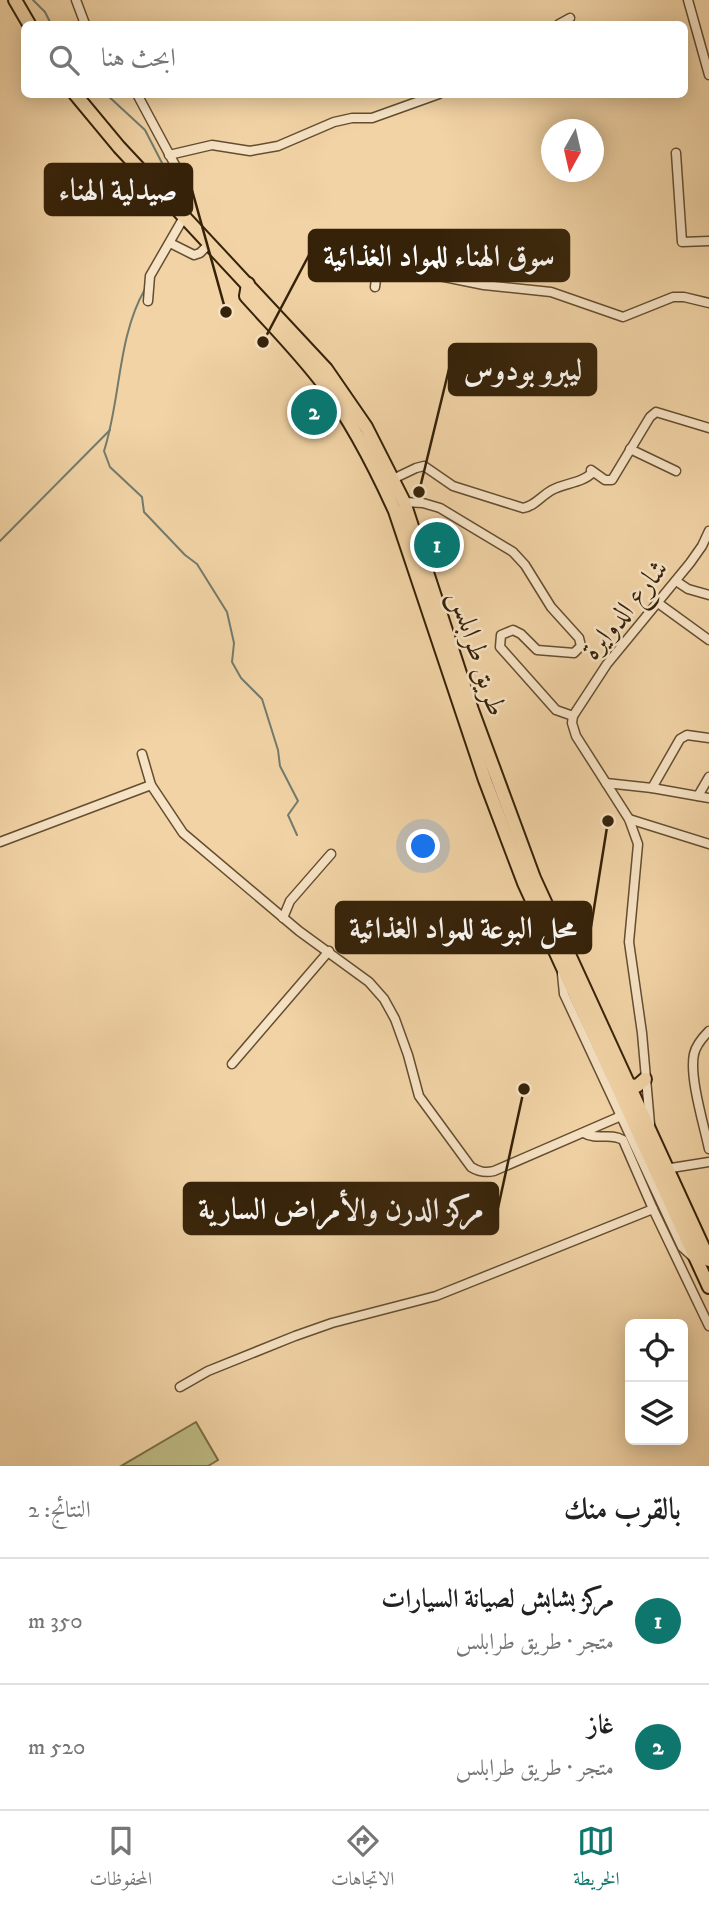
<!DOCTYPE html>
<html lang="ar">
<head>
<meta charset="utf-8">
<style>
	body { margin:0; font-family:"IM FELL DW Pica",Amiri,serif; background:#f2f2f2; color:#222; direction:rtl }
	.controls { position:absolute; right:21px; bottom:21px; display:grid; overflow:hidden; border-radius:10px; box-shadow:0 4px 18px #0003 }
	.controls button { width:63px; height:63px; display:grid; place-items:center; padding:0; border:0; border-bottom:2px solid #e0e0e0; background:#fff; color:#222; font:35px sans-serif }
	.compass { position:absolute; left:541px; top:119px; width:63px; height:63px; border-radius:50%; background:#fff; box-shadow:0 4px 18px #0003; rotate:188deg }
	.you { position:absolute; left:424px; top:847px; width:24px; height:24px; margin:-18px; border:5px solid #fff; border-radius:50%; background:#1a73e8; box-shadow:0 0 0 10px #1a73e833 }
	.badge { display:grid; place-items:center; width:46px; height:46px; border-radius:50%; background:#0f766e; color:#fff; font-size:23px; font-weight:700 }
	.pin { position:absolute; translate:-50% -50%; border:4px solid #fff; box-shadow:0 2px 7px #0006 }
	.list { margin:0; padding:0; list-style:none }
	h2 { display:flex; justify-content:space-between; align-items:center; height:91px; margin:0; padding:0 28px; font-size:30px }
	h2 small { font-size:23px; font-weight:400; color:#767676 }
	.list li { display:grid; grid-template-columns:46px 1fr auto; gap:21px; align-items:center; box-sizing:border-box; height:126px; padding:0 28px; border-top:2px solid #e0e0e0 }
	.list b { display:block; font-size:26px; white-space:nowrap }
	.list p { margin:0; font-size:23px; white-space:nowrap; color:#767676 }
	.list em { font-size:23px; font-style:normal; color:#767676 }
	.icon { flex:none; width:38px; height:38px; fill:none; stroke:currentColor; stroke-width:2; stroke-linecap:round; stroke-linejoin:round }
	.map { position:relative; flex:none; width:709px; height:1466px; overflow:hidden; direction:ltr }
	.search { position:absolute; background:#fff; box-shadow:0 4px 18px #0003; left:21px; right:21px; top:21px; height:77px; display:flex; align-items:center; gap:18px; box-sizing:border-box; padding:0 24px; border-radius:10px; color:#767676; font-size:26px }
	.sheet { height:343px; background:#fff }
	nav { display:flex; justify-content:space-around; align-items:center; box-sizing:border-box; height:98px; border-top:2px solid #e0e0e0; background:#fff; font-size:19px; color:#767676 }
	nav a { display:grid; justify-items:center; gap:4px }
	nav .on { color:#0f766e }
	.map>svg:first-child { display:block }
</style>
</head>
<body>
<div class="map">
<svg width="709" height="1466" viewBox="0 0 709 1466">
	<rect width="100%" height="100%" fill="#f1d3a5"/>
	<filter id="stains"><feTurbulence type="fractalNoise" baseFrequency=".00286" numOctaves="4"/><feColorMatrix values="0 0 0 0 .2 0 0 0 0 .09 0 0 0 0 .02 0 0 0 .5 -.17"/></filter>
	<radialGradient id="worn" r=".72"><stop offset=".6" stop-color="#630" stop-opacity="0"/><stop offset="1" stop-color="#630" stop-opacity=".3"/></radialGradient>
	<polygon fill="#bebb83" stroke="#7a6e46" stroke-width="2" points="196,1422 218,1460 208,1466 121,1466"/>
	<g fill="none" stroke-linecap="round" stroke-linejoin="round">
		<g stroke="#737b6d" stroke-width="2">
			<polyline points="33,0 45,12 51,24"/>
			<polyline points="106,94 145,130 178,194"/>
			<path d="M 145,289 C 117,338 121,399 104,451 L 110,467 L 142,497 L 144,512 L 185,555 L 197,564 L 227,612 L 234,643 L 232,662 L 241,678 L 262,699 L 278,750 L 280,766 L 298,801 L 288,815 L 297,835"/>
			<polyline points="0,541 110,430"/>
		</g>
		<g stroke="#644e30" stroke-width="11">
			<g id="minor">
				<polyline points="76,0 85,24"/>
				<polyline points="688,0 709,75"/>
				<polyline points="559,24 570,18"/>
				<polyline points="137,94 182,178 183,192 174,206"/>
				<polyline points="676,153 682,242 709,241"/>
				<polyline points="169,155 212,145 250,151 278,146 334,122 352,118 372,118 439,94"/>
				<polyline points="170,243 194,255 200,253 209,244"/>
				<polyline points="375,287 377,271 390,266 484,285 551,292 623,317 673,297 684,297 709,303"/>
				<polyline points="148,301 150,276 184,217"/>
				<polyline points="630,449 676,471"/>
				<polyline points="591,470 605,480 612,480 650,417 656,412 709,428"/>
				<path d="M 393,479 L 416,468 L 424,466 L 453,486 L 523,508 C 535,506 541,496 552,490 C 565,483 583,483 593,472"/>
				<polyline points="404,502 423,503 440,508 513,552 525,565 551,607 579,638 581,646 574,653 537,650 521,634 513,630 501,635 500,647 556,710 573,716"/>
				<polyline points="676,581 688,589 709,595"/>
				<polyline points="658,603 709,640"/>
				<path d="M 142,754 L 151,785 L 183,833 L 299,931 L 369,982 L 384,999 L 395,1019 L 408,1055 L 419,1096 L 471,1167 C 479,1172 485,1173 494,1171 L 621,1116"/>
				<polyline points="606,783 652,788 709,798"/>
				<polyline points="652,788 680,739 687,735 709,738"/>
				<polyline points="698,796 709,777"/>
				<polyline points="629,819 709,844"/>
				<polyline points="0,842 151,785"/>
				<polyline points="283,918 290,901 331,854"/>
				<polyline points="562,974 564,994 682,1247 694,1258"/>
				<path d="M 709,1031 C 702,1038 696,1045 694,1054 C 689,1077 704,1125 709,1149"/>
				<polyline points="232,1064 329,951"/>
				<polyline points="650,1124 642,1033 629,942 638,844 629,819 576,736 572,723 573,716 607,664 690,563 702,546 709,531"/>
				<path d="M 584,1133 C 597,1141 610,1132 623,1140 L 653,1209 L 709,1326"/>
				<polyline points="665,1169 709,1162"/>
				<polyline points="180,1387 208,1371 295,1336 332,1323 436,1296 653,1209"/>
			</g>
		</g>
		<g stroke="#352209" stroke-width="16">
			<g id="highway">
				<polyline points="15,0 29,24"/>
				<polyline points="75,94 119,147 326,369 366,427 404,502 472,710 534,878 709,1260"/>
				<path d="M 248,284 L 246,296 C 272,325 300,353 324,385 C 353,423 375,467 395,511 L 485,780 L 524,883 L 709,1287"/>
				<polyline points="627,1085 637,1086 645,1079"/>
			</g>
		</g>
		<use href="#minor" stroke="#f6e2c4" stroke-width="8"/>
		<use href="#highway" stroke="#f1d3a5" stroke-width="12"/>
	</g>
	<g text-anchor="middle" stroke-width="5" stroke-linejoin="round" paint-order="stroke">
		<g font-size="28" fill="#352209" stroke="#f6e2c4">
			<text transform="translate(624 609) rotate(-51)" y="10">شارع الدوايرة</text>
			<text transform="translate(479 653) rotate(72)" y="10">طريق طرابلس</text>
		</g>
	</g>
	<path fill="none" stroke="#352209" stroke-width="2.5" d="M226 312L192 190M263 342L309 255M419 492L449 369M608 821L591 927M524 1089L498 1208"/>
	<g fill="#352209" stroke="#f6e2c4" stroke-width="2.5">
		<circle cx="226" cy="312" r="7"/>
		<circle cx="263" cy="342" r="7"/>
		<circle cx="419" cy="492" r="7"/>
		<circle cx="608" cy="821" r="7"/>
		<circle cx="524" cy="1089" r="7"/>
	</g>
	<g fill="#352209" stroke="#352209" stroke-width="2.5">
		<rect x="45" y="164" width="147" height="51" rx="7"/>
		<rect x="309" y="230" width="260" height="51" rx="7"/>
		<rect x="449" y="344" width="147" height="51" rx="7"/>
		<rect x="336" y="902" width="255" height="51" rx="7"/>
		<rect x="184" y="1183" width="314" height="51" rx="7"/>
	</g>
	<g font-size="30" text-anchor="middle" font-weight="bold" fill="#fff">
		<text x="118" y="200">صيدلية الهناء</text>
		<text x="439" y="266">سوق الهناء للمواد الغذائية</text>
		<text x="523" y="380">ليبرو بودوس</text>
		<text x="463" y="938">محل البوعة للمواد الغذائية</text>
		<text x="341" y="1219">مركز الدرن والأمراض السارية</text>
	</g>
	<rect width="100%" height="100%" filter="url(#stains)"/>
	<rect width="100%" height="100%" fill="url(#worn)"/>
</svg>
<div class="controls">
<button><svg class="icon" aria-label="locate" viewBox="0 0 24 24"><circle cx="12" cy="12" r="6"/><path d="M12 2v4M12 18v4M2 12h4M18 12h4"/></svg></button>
<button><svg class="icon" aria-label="layers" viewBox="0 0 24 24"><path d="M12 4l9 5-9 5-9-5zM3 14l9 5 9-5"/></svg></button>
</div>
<svg class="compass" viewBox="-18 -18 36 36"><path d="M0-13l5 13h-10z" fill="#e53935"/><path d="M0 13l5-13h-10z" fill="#767676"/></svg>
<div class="you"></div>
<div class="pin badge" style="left:437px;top:545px">1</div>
<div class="pin badge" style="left:314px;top:412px">2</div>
<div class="search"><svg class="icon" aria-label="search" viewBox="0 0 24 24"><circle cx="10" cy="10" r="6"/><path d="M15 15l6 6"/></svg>ابحث هنا</div>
</div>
<section class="sheet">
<h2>بالقرب منك<small>النتائج: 2</small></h2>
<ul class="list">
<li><span class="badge">1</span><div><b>مركز بشابش لصيانة السيارات</b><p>متجر · طريق طرابلس</p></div><em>350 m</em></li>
<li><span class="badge">2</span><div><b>غاز</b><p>متجر · طريق طرابلس</p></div><em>520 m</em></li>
</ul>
</section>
<nav>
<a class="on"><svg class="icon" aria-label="map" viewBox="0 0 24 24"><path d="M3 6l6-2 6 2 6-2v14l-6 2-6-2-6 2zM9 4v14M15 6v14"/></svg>الخريطة</a>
<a><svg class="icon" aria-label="directions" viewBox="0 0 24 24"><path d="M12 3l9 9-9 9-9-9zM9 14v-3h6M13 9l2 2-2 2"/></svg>الاتجاهات</a>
<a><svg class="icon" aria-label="saved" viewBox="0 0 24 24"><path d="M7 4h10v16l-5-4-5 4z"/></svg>المحفوظات</a>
</nav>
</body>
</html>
